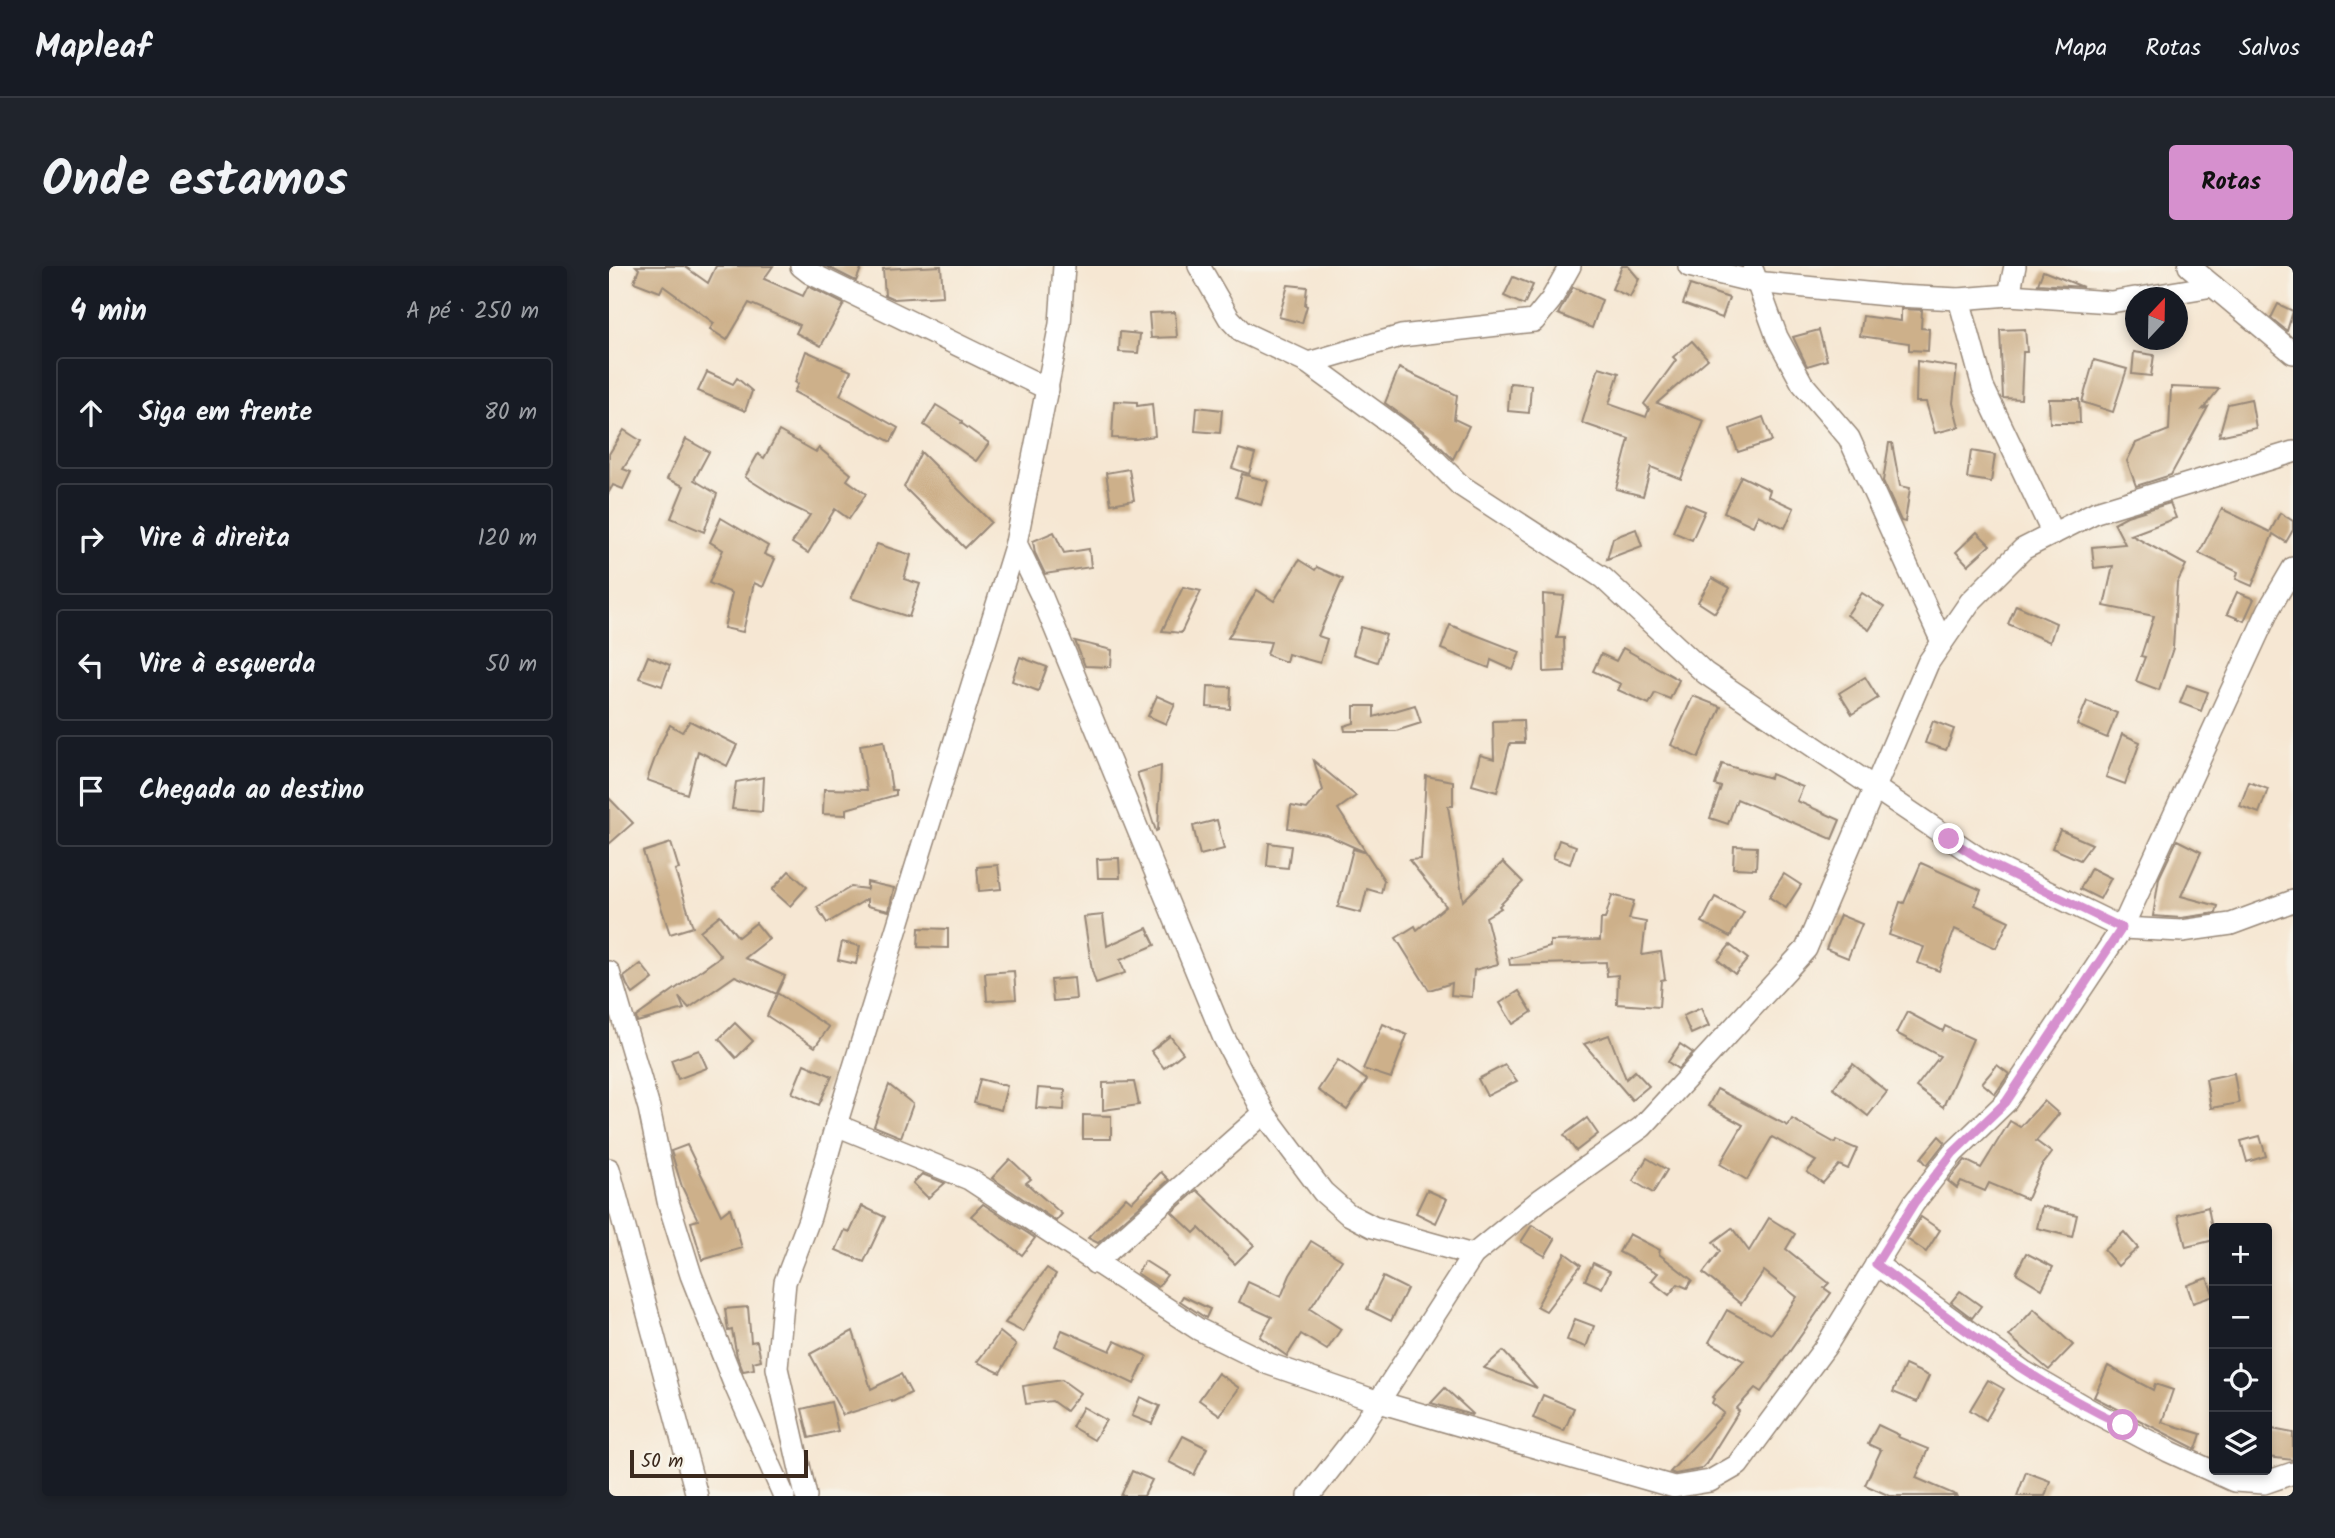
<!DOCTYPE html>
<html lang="pt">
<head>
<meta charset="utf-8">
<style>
	body { margin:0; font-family:Kalam,sans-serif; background:#20242c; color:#f1f3f6 }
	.controls { position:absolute; right:21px; bottom:21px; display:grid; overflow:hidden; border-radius:7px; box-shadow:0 4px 10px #0003 }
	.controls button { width:63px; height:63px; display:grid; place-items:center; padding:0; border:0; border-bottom:2px solid #363941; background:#171b24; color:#f1f3f6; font:35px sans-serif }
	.compass { position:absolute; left:1516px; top:21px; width:63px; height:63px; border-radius:50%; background:#171b24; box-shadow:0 4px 10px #0003; rotate:22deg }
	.scale { position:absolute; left:21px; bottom:18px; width:178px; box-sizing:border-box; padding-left:7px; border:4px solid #3b2a1e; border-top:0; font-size:19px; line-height:24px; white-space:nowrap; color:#3b2a1e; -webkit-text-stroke:5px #f7f3e8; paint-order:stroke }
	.stop { position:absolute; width:21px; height:21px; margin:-16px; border:5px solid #d690ce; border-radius:50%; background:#fff }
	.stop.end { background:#d690ce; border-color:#fff; box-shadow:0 2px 7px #0008 }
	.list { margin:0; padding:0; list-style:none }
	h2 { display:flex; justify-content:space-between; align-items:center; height:91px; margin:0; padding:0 28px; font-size:30px }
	h2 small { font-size:23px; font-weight:400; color:#9ea1a6 }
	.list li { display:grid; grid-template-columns:46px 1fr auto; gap:21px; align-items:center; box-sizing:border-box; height:112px; margin:0 14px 14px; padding:0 14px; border:2px solid #363941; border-radius:7px }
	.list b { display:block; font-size:26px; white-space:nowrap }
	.list em { font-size:23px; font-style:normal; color:#9ea1a6 }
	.icon { flex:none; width:38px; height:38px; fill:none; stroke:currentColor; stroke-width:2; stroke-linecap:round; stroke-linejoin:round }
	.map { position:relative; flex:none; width:1684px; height:1230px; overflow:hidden; border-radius:7px }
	header { display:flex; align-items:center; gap:42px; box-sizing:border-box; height:98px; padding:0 35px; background:#171b24; border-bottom:2px solid #363941 }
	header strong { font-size:33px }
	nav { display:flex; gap:38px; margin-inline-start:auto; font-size:24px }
	.intro { display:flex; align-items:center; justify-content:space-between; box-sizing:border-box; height:168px; padding:0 42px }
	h1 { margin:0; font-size:49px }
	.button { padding:18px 32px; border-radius:7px; background:#d690ce; color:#111; font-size:24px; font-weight:700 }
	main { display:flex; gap:42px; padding:0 42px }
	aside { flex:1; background:#171b24; border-radius:7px; box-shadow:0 4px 10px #0003 }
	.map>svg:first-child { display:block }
</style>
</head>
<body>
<header>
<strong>Mapleaf</strong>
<nav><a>Mapa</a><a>Rotas</a><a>Salvos</a></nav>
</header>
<div class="intro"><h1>Onde estamos</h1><a class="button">Rotas</a></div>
<main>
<aside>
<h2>4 min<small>A pé · 250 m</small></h2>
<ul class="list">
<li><svg class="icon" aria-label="ahead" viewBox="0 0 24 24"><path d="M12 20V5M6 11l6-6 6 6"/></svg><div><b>Siga em frente</b></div><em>80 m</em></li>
<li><svg class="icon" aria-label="right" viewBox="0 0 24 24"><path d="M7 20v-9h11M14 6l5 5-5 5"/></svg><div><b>Vire à direita</b></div><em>120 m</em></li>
<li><svg class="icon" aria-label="left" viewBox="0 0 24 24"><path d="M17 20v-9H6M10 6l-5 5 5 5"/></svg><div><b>Vire à esquerda</b></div><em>50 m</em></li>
<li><svg class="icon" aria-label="arrive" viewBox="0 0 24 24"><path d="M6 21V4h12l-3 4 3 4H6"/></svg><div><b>Chegada ao destino</b></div></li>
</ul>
</aside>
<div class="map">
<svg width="1684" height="1230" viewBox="0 0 1684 1230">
	<rect width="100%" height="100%" fill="#f7f3e8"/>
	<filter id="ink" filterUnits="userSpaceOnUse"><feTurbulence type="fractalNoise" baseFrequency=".0143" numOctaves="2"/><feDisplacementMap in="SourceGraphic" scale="14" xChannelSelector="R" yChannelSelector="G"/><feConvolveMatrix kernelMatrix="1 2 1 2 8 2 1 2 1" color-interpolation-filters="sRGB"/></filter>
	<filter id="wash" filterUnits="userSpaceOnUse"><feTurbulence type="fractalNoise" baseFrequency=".00686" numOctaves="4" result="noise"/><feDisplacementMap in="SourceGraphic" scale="28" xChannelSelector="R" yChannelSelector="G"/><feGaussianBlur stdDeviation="1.57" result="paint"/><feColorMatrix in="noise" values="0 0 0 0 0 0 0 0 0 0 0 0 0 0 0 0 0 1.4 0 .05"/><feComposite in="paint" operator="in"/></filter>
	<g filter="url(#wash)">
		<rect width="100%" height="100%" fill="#f6e7d3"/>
		<g id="blocks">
			<g fill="#cdb08a">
				<polygon points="27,0 75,0 99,17 107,0 164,0 155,13 194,30 199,20 235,38 212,80 187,67 191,59 140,37 118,74 101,63 105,57 54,20 51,26 25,16 30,3"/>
				<polygon points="217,0 253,0 247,15"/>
				<polygon points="332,0 334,30 285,33 276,29 274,3"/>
				<polygon points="1013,0 1019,0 1030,13 1021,31 1003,23"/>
				<polygon points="1434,5 1474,21 1429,18"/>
				<polygon points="904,11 924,19 915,39 895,30"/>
				<polygon points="679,19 698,21 696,39 698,40 693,57 670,51"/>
				<polygon points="1081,19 1120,32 1113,52 1074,38"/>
				<polygon points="964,21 993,34 983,62 949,48"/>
				<polygon points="1669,38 1684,45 1678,65 1662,52"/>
				<polygon points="1292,43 1313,44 1312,62 1320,63 1319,85 1300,84 1300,77 1251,70 1254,50 1292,55"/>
				<polygon points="566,46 568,71 542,72 540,47"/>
				<polygon points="1416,63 1418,86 1414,86 1412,133 1394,132 1391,64"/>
				<polygon points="1210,64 1218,94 1198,100 1184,71"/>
				<polygon points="511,66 531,68 529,87 510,86"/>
				<polygon points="1083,75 1099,93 1048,137 1095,155 1072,213 1042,201 1034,230 1007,223 1020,173 973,157 990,101 1010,107 1000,138 1037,151 1040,143 1035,138 1067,94 1064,91"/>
				<polygon points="197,85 242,105 231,129 289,162 282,176 185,126 189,118 186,116"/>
				<polygon points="1525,86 1545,89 1542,110 1523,108"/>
				<polygon points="1485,94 1518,103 1504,146 1473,136"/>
				<polygon points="1308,95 1348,101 1344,137 1350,161 1326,167 1317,136 1307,136"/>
				<polygon points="790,102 848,129 845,153 860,160 844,193 818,168 776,137"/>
				<polygon points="98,106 124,118 128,112 143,125 136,145 89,125"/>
				<polygon points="901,117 922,119 920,147 899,145"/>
				<polygon points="1562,121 1610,123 1594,143 1599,141 1562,209 1527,220 1518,195 1527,177 1560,164"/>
				<polygon points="1440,133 1470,133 1471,157 1441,157"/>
				<polygon points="1642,133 1647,162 1610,170 1619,138"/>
				<polygon points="505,135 528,136 528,140 543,138 546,170 526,173 503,172"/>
				<polygon points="327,139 353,155 352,157 380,177 367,195 315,159"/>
				<polygon points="588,141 613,144 611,167 586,165"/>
				<polygon points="1154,151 1163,175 1129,186 1121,163"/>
				<polygon points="15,164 32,175 14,203 22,206 14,223 4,219 0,226 0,188"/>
				<polygon points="170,165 207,186 210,182 242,208 238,214 257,228 240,253 226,243 199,287 183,277 201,249 180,239 136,211 149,188 155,192"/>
				<polygon points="77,173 100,186 85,214 108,228 95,266 62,252 75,220 58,213"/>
				<polygon points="1280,177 1283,177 1291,220 1301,222 1296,256 1292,255 1274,215"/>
				<polygon points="630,183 646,188 640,208 623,202"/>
				<polygon points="1362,185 1386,189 1382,216 1358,212"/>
				<polygon points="312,186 382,256 356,282 295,221"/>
				<polygon points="520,203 525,234 502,238 497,207"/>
				<polygon points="633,208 659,215 652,239 627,231"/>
				<polygon points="1132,210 1161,224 1159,230 1185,242 1176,262 1149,249 1144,260 1115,246"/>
				<polygon points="1076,237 1096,245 1083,274 1064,266"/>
				<polygon points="1561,237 1567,252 1522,269 1577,299 1568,317 1564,382 1550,424 1527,415 1536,391 1532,390 1545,350 1495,340 1504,300 1485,302 1483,281 1516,278 1505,257 1518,250"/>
				<polygon points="1613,243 1661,266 1671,247 1684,255 1684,264 1677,276 1664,268 1643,320 1627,313 1629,306 1590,287"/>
				<polygon points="112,252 159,280 155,288 166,293 154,321 145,317 134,366 115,362 123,327 100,317 114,284 101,276"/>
				<polygon points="1027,263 1033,280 998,293 1004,272"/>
				<polygon points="445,266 455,287 480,283 482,301 436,308 426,287 424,275"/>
				<polygon points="1368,266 1381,279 1359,299 1347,286"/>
				<polygon points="268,278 302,289 295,313 311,318 300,351 242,332"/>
				<polygon points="690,294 706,304 708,301 734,313 709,370 718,373 711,397 679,388 677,396 658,389 662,376 619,372 648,324 665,335"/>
				<polygon points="1103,312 1121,322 1106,347 1089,336"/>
				<polygon points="574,321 592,325 572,367 553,365"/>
				<polygon points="1628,326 1645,333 1635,355 1618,348"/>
				<polygon points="1253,327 1275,341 1260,364 1238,349"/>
				<polygon points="934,328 955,330 948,372 955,372 956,405 935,406"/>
				<polygon points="1407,339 1447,357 1441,376 1399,358"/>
				<polygon points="841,359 911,386 904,404 882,394 880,402 832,383"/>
				<polygon points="752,361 777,369 768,396 744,388"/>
				<polygon points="466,375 503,384 502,401 476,400"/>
				<polygon points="1014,382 1070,414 1061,433 1046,427 1040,438 1009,424 1012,418 984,405 992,388 1007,395"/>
				<polygon points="39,390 61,399 53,420 30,412"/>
				<polygon points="411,391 438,401 429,425 403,415"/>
				<polygon points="1256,411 1269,432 1243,448 1230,427"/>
				<polygon points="1578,419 1599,426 1592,445 1571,437"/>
				<polygon points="599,420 622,421 621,443 598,441"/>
				<polygon points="548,430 566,438 557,458 539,450"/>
				<polygon points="1084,430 1112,441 1089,492 1062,479"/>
				<polygon points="1478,435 1508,447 1498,472 1468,459"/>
				<polygon points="806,439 812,457 787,465 736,465 735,460 745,457 745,440 765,440 765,451"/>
				<polygon points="914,454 915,477 901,477 888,526 863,519 871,489 885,493 884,455"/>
				<polygon points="81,455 128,479 118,500 89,485 78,528 38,514 50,481 61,459 73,466"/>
				<polygon points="1324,455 1345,463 1337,484 1316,477"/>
				<polygon points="1513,468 1531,476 1516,518 1497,511"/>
				<polygon points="275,475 283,524 287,524 287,529 237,543 237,549 214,548 215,523 258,524 251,479"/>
				<polygon points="705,495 747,530 729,543 775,614 772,627 758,623 752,647 729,641 744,583 758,587 718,569 679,562 682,540 698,543 714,524"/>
				<polygon points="1113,498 1161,512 1162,508 1194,521 1188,535 1231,554 1223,573 1128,533 1119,558 1101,552 1112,521 1106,519"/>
				<polygon points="552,500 549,564 547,565 528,507"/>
				<polygon points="817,510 844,515 844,540 839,540 854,635 894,596 914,616 890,640 892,642 877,651 889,698 865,704 863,731 842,729 843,717 820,724 787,672 806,660 808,664 837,640 800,594 812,593"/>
				<polygon points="155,511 153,546 123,543 127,516"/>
				<polygon points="1640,516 1659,523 1650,547 1631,540"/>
				<polygon points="0,532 24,557 0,578"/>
				<polygon points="608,554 615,583 591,589 584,560"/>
				<polygon points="1451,564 1483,578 1471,594 1443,582"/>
				<polygon points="950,574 967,580 961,598 944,592"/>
				<polygon points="1568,574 1592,586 1572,630 1609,640 1607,647 1572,652 1544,650 1550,612"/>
				<polygon points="62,577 70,603 66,604 84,661 61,668 34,586"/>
				<polygon points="660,577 682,580 679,602 658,600"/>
				<polygon points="1125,580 1148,581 1147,603 1124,602"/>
				<polygon points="510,592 511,612 489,612 488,593"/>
				<polygon points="1312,597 1372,624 1366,639 1400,655 1387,682 1346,663 1330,705 1309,697 1315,681 1280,669 1291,636 1295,637"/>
				<polygon points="389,599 392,623 370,625 368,601"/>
				<polygon points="1482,602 1502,612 1491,633 1471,623"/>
				<polygon points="180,605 198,621 181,640 163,624"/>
				<polygon points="1175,608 1192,619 1177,642 1160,631"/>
				<polygon points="258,616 285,622 280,645 258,640 258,633 218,657 208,641 242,621 258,623"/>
				<polygon points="1003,629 1025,635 1020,653 1037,656 1033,689 1052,686 1056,713 1052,714 1050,741 1008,738 1009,709 998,710 997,696 901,699 900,693 941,681 941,675 991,674 992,653 996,653"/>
				<polygon points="1106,631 1135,646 1121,671 1093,656"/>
				<polygon points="111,649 129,671 147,657 160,673 136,692 176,710 168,727 220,761 206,781 158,750 168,728 126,710 80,742 70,731 75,743 28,756 27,751 112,690 91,665"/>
				<polygon points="494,649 498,680 538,662 546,679 511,694 516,707 487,717 483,705 475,651"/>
				<polygon points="1231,649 1253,658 1239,692 1217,683"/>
				<polygon points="310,662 339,663 339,682 309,681"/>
				<polygon points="233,676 251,680 247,698 229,694"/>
				<polygon points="1121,679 1139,693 1126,708 1109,694"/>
				<polygon points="32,698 44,713 24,728 18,719 15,711"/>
				<polygon points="405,705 407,733 378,735 376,707"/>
				<polygon points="465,712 467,733 444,735 442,714"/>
				<polygon points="910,725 923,746 904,758 891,737"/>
				<polygon points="1092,742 1100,760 1082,768 1074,750"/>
				<polygon points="1298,746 1334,765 1336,760 1364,773 1334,841 1307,821 1331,790 1287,767"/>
				<polygon points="126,757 144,775 127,792 110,773"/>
				<polygon points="774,758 798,769 782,812 754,803"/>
				<polygon points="1000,769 1017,813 1026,805 1040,820 1023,834 975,778"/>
				<polygon points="561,770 574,787 555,802 542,785"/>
				<polygon points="1071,778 1084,787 1069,803 1059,796"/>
				<polygon points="90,784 98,802 69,813 62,794"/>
				<polygon points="729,794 758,814 738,844 709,824"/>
				<polygon points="195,798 223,810 210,839 183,827"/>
				<polygon points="1244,798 1278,826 1259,850 1224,822"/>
				<polygon points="896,799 908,815 878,830 869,813"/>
				<polygon points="1388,799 1400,808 1386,828 1373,817"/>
				<polygon points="1625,807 1630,837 1602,842 1597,813"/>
				<polygon points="371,813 398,820 392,844 365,837"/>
				<polygon points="525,816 530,839 494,844 494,817"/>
				<polygon points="280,819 304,838 292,871 265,860"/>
				<polygon points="429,822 456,824 455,844 427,842"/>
				<polygon points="1108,823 1179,860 1183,853 1226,877 1227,874 1248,883 1239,903 1230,899 1214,917 1198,906 1207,895 1163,871 1138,914 1111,898 1134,859 1099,840"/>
				<polygon points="1435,835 1450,848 1427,875 1443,887 1432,901 1418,933 1380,917 1376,925 1352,915 1348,922 1339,915 1356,894 1372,902 1401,855 1411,861"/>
				<polygon points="474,849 502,850 502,873 474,873"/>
				<polygon points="978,852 989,868 967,885 955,869"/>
				<polygon points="1330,870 1336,876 1318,899 1312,892"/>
				<polygon points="1651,870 1657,890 1638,896 1632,875"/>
				<polygon points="78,879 112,949 121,942 133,982 93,994 82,956 89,954 73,921 62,885"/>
				<polygon points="1038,892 1058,904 1044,927 1024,915"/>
				<polygon points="401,893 422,913 417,917 453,948 447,955 383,912"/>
				<polygon points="552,906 560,914 489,977 479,972 517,931 523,936"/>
				<polygon points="313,908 336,917 319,932 304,917"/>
				<polygon points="588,924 645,979 626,998 590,962 585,967 563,946"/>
				<polygon points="818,924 838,933 827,957 807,947"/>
				<polygon points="374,938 426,972 413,989 362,950"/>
				<polygon points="253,940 276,951 255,996 227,984 236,964 241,966"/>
				<polygon points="1433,940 1468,949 1463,971 1428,962"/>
				<polygon points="1599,941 1605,974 1577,981 1569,949"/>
				<polygon points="1312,951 1331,964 1317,986 1298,973"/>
				<polygon points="1160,952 1186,968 1177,983 1220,1017 1215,1022 1222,1027 1152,1126 1146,1122 1127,1143 1130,1145 1097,1198 1092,1203 1066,1208 1061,1206 1115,1147 1103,1137 1105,1133 1103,1131 1135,1095 1100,1076 1118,1044 1162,1068 1188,1031 1155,1005 1132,1038 1094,1007 1111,985 1104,976 1123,962 1140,985"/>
				<polygon points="923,959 946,973 936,990 912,976"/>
				<polygon points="1515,966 1529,982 1509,1000 1495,984"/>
				<polygon points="1020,968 1051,984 1050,988 1083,1014 1078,1022 1069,1018 1060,1029 1042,1015 1049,1007 1010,986"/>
				<polygon points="702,975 733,994 701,1043 732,1063 718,1084 692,1068 678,1090 651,1071 663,1051 630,1036 639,1016 672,1031 681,1009"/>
				<polygon points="956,987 972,999 937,1045 928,1040"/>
				<polygon points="1417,987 1444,1001 1433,1023 1407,1007"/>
				<polygon points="536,995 558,1009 549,1021 528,1007"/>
				<polygon points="984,997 1001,1005 993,1022 976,1014"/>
				<polygon points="438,1002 447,1008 414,1066 396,1057"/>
				<polygon points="774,1011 798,1023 782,1055 758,1043"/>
				<polygon points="1598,1012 1605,1030 1584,1037 1578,1019"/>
				<polygon points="1351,1025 1372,1040 1363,1052 1342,1036"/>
				<polygon points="574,1030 601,1043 597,1052 571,1035"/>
				<polygon points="139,1041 142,1076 148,1075 152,1094 144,1096 145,1103 134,1105 128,1090 123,1064 119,1065 116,1043"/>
				<polygon points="1425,1043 1464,1079 1440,1104 1400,1070"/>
				<polygon points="966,1053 985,1060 977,1081 958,1074"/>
				<polygon points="453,1064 501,1085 506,1075 538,1090 525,1118 446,1080"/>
				<polygon points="244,1065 262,1123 292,1108 302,1127 283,1136 282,1134 234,1149 201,1088"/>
				<polygon points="391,1066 407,1079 391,1107 368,1096"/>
				<polygon points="894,1085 928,1122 875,1102"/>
				<polygon points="1296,1099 1320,1110 1308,1136 1284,1126"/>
				<polygon points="1499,1100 1544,1124 1546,1118 1564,1124 1553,1156 1592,1168 1587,1183 1485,1131"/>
				<polygon points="609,1107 630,1122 611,1149 590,1134"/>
				<polygon points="453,1114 471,1127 457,1145 443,1135 417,1138 414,1120"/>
				<polygon points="1379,1114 1395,1123 1377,1154 1361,1144"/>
				<polygon points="836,1122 864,1148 863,1149 822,1137"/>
				<polygon points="934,1129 965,1142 955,1165 924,1152"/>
				<polygon points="531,1131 551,1140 543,1158 523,1150"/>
				<polygon points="222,1136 229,1165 200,1172 193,1143"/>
				<polygon points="474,1141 497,1154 485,1174 463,1161"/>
				<polygon points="1269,1159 1290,1169 1289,1171 1319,1183 1307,1212 1349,1230 1281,1230 1256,1219 1272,1184 1259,1178"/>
				<polygon points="1658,1162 1684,1167 1684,1194 1658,1191"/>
				<polygon points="574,1170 598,1182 585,1209 560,1196"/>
				<polygon points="523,1205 543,1214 535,1230 512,1230"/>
				<polygon points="1417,1206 1441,1215 1436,1230 1408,1230"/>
			</g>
		</g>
	</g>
	<g filter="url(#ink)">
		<use href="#blocks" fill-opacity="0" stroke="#988878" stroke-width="2"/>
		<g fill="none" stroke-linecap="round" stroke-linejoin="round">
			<g stroke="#988878" stroke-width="24">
				<g id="street">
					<polyline points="192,0 201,7 439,123"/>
					<polyline points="590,0 620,52 633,66 699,97 810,178 851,219 994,312 1096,407 1371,593 1513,662 1573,665 1622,658 1684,635"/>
					<polyline points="1080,0 1146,16 1288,30 1350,33 1400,29 1502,36 1526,32"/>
					<polyline points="1580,0 1684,87"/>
					<polyline points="1144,5 1168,71 1193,117 1240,172 1333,376"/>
					<polyline points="1400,29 1406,0"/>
					<polyline points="1531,32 1604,20"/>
					<polyline points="1350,33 1374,121 1444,268"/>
					<polyline points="699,97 792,70 925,55 942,34 961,0"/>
					<polyline points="407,277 433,331 614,770 655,847 714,926 739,948 764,961 864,989"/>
					<polyline points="0,706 40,842 59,935 82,1009 124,1115 175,1230"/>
					<polyline points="227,859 360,913 589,1063 660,1098 770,1136 1065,1221 1101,1215 1129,1199 1217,1080 1305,937 1344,887 1397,836 1513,662 1660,343 1684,302"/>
					<polyline points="0,903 88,1230"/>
					<polyline points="486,997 655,847"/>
					<polyline points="1267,998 1414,1105 1481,1144 1559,1185 1625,1215 1655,1217 1684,1207"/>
					<polyline points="197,1230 168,1102 176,1016 201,951 227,859 407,277 451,58 455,0"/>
					<polyline points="700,1230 750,1166 864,989 931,934 1033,861 1197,683 1319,397 1361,336 1414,283 1487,246 1684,186"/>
				</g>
			</g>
			<use href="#street" stroke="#fff" stroke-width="21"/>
		</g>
	</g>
	<g fill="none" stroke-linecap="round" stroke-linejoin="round" filter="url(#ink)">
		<path stroke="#d690ce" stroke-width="9" d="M 1340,573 L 1371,593 L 1513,662 L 1397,836 L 1344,887 L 1305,937 L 1267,998 C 1346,1057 1424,1117 1514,1159"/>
	</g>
</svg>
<div class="controls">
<button>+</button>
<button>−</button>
<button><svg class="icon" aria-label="locate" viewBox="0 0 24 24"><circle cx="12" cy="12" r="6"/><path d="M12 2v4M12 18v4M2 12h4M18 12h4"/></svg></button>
<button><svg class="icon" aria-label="layers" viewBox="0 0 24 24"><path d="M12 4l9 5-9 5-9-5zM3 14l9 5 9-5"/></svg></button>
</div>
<svg class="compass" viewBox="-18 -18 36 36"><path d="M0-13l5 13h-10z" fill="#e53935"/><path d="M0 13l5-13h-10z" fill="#9ea1a6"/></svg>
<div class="scale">50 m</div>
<div class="stop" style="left:1514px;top:1159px"></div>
<div class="stop end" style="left:1340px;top:573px"></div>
</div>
</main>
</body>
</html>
